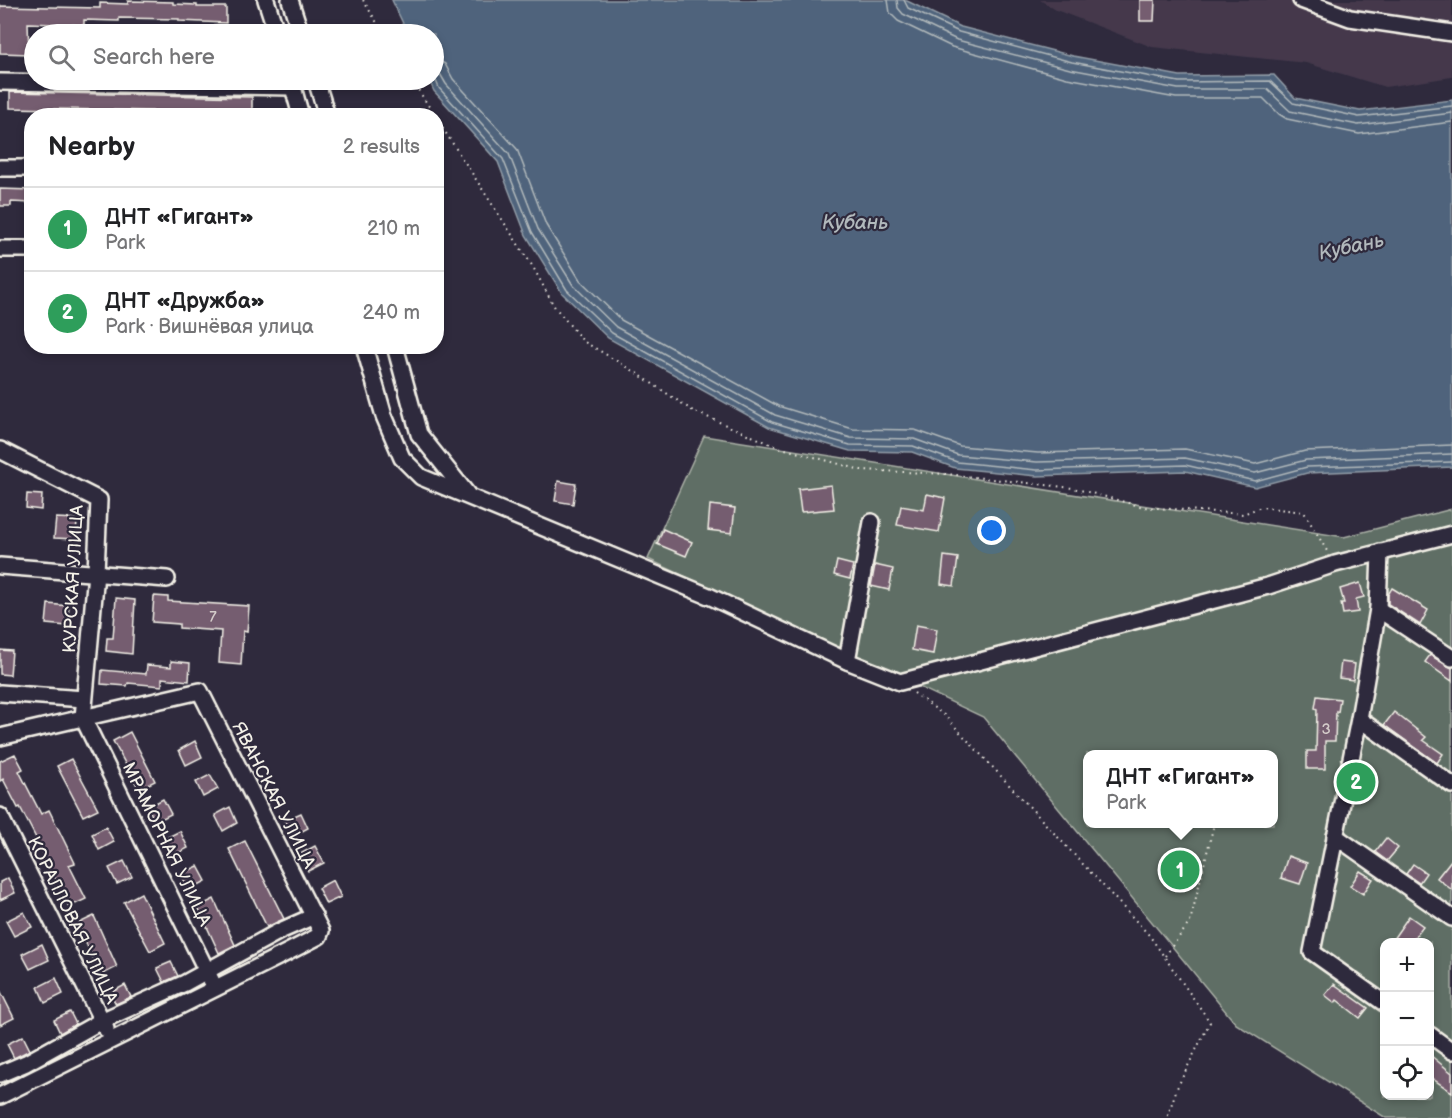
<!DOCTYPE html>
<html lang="en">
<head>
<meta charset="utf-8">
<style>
	body { margin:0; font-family:"Balsamiq Sans",sans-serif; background:#f2f2f2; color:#202124 }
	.controls { position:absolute; right:18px; bottom:18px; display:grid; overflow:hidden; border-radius:12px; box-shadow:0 3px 9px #0003 }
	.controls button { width:54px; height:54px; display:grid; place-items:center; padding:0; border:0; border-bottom:2px solid #e0e0e0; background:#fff; color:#202124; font:30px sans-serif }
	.you { position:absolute; left:992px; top:531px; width:21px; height:21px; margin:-15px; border:4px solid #fff; border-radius:50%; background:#1a73e8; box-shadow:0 0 0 9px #1a73e833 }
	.badge { display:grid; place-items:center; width:39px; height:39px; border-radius:50%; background:#847042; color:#fff; font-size:20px; font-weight:700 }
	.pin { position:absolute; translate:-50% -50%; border:3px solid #fff; box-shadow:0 2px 6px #0006 }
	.popup { position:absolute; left:1083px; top:750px; width:195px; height:78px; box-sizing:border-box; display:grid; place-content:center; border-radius:12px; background:#fff; filter:drop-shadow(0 2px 4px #0005); font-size:20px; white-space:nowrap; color:#757577 }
	.popup b { font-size:22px; color:#202124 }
	.popup::after { content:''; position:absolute; left:50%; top:100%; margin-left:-12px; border:12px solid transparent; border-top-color:#fff }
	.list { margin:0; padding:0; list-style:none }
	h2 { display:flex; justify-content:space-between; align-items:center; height:78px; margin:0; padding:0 24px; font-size:26px }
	h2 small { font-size:20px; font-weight:400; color:#757577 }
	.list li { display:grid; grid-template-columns:39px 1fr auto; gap:18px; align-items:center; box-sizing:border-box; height:84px; padding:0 24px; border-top:2px solid #e0e0e0 }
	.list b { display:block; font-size:22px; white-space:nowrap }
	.list p { margin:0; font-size:20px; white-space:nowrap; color:#757577 }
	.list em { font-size:20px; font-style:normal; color:#757577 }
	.icon { flex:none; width:33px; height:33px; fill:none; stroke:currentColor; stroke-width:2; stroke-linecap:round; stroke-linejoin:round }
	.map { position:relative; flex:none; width:1452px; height:1118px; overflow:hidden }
	.search { position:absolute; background:#fff; box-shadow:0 3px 9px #0003; left:24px; top:24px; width:420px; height:66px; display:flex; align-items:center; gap:15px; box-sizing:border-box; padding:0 21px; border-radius:33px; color:#757577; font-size:22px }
	.panel { position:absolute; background:#fff; box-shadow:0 3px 9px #0003; left:24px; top:108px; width:420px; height:246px; border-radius:24px }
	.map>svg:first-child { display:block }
</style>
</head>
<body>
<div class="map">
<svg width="1452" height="1118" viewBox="0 0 1452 1118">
	<rect width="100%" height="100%" fill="#2f2a3d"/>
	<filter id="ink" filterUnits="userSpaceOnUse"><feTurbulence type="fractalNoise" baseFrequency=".0167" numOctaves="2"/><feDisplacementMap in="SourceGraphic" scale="12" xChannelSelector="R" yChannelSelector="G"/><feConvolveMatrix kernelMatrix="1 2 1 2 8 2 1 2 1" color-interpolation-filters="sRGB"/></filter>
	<g filter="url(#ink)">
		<polygon fill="#44394c" points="1040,0 1452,0 1452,77 1385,87 1306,63 1152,47 1056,10"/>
		<path fill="#5f6e65" stroke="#aab0a6" stroke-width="1.5" fill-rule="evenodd" d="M 704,436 L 1344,537 L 1452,509 L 1452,1118 L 1386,1118 L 1236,1024 L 983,717 L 648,559 ZM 1087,754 L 1273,754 L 1273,824 L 1087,824 ZM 1384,942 L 1430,942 L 1430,1096 L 1384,1096 Z"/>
		<polygon fill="#4f647b" stroke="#919ca7" stroke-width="1.5" points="392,0 905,0 961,27 1073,56 1180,76 1274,75 1295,98 1360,111 1452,100 1452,467 1307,473 1255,487 1185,471 1037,476 955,468 912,452 850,451 769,427 608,338 562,293 526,235 498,162 434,91 429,80 434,80 434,34 408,34"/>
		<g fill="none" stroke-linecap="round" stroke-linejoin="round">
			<g stroke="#b2b9bc" stroke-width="1.5">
				<polyline points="888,0 890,13 898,21 952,47 1067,78 1176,98 1263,98 1279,114 1287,119 1359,134 1452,122"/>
				<polyline points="897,0 898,8 903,14 957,40 1070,69 1178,89 1267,89 1290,111 1358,125 1452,113"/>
				<polyline points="904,0 908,8 959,32 1072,62 1179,82 1270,81 1293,103 1359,117 1452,106"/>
				<polyline points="434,58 445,64 453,79 517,149 546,225 580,280 621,320 778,406 853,429 915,430 960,446 1038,453 1185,449 1255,464 1305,451 1452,445"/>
				<polyline points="434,67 439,72 446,84 509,154 538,229 573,285 616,327 775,415 851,438 914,439 958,455 1037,462 1185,458 1255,473 1306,460 1452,454"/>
				<polyline points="434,76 439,88 503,159 532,232 567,290 612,333 772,422 850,445 913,446 957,462 1037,470 1185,465 1255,481 1307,467 1452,462"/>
			</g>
		</g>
		<g fill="#755d70" stroke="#f4f1e8" stroke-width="1.5">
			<polygon points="1140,0 1155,0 1154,21 1140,21"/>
			<polygon points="128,1 173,2 173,4 197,5 197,7 226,7 226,23 179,21 179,19 119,18 119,21 84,20 84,25 28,23 29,54 0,53 0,6 100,8 100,3 128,4"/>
			<polygon points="10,92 252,97 252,113 10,108"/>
			<polygon points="0,189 32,190 32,203 11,202 11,206 0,206"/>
			<polygon points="558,481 576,484 573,504 555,501"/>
			<polygon points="831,485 834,509 801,512 798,489"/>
			<polygon points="27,494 42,495 41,510 26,508"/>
			<polygon points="927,494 945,498 939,532 897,525 901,506 924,510"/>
			<polygon points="710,505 735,508 732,533 708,530"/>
			<polygon points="56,518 77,519 76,539 54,538"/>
			<polygon points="663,529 692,542 686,556 657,544"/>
			<polygon points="944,556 958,558 954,586 941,584"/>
			<polygon points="837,561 853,565 850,579 834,575"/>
			<polygon points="875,565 893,569 889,590 871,586"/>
			<polygon points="1360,583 1364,597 1356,599 1358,612 1343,614 1341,603 1344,603 1340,589"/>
			<polygon points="1392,588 1428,610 1420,625 1388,604 1388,595"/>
			<polygon points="154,596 168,597 168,601 249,606 247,632 243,631 241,665 219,663 221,631 179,628 179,624 152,622"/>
			<polygon points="116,598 135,600 132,654 106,651 107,638 113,638"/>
			<polygon points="48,604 69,606 67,626 46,624"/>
			<polygon points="916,625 937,629 933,654 912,650"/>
			<polygon points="0,650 12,651 10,675 0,674"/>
			<polygon points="1430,655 1452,668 1452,681 1425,662"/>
			<polygon points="171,661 190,663 189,681 162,678 162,686 128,683 127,686 101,684 102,670 146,674 147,665 171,667"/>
			<polygon points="1341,662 1355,664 1353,680 1339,678"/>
			<polygon points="1317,696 1340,699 1338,712 1336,711 1335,741 1325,741 1325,769 1307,769 1307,751 1316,751 1317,709 1315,708"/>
			<polygon points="1394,712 1426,737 1423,740 1443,754 1437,763 1384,725"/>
			<polygon points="130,732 155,781 139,789 113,741"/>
			<polygon points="195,741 202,757 186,765 179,750"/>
			<polygon points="15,754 23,769 19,771 41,814 49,810 75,863 69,865 86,899 69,907 37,840 20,807 18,808 3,779 0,781 0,761"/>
			<polygon points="71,759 98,809 83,816 57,766"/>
			<polygon points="210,775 218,789 203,797 196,782"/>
			<polygon points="163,799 171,814 155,822 148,807"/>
			<polygon points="230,807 237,823 223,831 215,815"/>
			<polygon points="301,813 308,828 293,836 285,820"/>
			<polygon points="106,827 114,842 99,850 92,834"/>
			<polygon points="180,831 188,848 172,856 164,839"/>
			<polygon points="1386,838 1398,848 1387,861 1375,852"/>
			<polygon points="245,841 284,919 267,927 229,849"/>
			<polygon points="315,846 324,863 308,871 300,854"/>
			<polygon points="1288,856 1307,863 1300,884 1281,878"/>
			<polygon points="1452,859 1452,890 1437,878"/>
			<polygon points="124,861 132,877 117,884 109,868"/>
			<polygon points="1413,864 1426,873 1419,883 1406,874"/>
			<polygon points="198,866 206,881 189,890 181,874"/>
			<polygon points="1360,871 1373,879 1363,894 1350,886"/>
			<polygon points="8,878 15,893 0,900 0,882"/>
			<polygon points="333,880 341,897 326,904 318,888"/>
			<polygon points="141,893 165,943 150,951 124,902"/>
			<polygon points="214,899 235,945 219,953 198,907"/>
			<polygon points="24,912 32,927 14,936 6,921"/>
			<polygon points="94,916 117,967 101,975 77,924"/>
			<polygon points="1409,916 1423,926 1411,942 1398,942 1393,939"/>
			<polygon points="42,944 49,960 30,969 22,954"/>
			<polygon points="171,962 178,976 164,982 157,968"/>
			<polygon points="56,978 63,994 45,1003 38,987"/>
			<polygon points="1334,984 1368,1008 1360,1018 1337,1000 1335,1003 1325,995"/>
			<polygon points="125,985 131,997 116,1004 110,993"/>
			<polygon points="0,990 14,1018 0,1025"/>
			<polygon points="70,1012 76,1024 60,1033 54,1020"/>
			<polygon points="23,1036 30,1050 14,1058 7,1044"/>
			<polygon points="1430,1055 1452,1073 1452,1092 1430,1077"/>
		</g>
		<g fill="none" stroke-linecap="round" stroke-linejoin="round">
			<g stroke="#f4f1e8" stroke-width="20">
				<g id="minor">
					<polyline points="266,0 277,34"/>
					<polyline points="290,0 301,34"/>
					<polyline points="1301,0 1350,18 1452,33"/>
					<polyline points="291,80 301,116"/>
					<polyline points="316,80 327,116"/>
					<polyline points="0,82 293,87"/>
					<polyline points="0,168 32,168"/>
					<polyline points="0,249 32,249"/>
					<polyline points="364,346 384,416 402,458 421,477 711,597 847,661 900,682 1268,586 1335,564 1452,534"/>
					<polyline points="395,346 419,434 467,494"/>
					<polyline points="0,450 99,500 96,573 83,718 215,988"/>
					<polyline points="1380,552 1378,609 1359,719 1312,952 1384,1003"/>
					<polyline points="0,566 167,579"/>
					<polyline points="1378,609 1452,658"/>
					<polyline points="847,661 872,522"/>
					<polyline points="0,693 84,699"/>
					<polyline points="1359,719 1452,785"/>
					<polyline points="0,737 200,691 321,931 319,936 288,952 0,1096"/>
					<polyline points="0,816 106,1029"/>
					<polyline points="1335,836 1452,918"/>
					<polyline points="1430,1035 1452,1051"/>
					<polyline points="0,1074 26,1063 101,1021 185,983 280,931 314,916"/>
				</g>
			</g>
			<g stroke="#f4f1e8" stroke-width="2" stroke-dasharray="1.5 4.5" stroke-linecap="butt">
				<polyline points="363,0 384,34"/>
				<polyline points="412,80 435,116"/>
				<polyline points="436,118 533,267 554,306 583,341 632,370 693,411 778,447 861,470 947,474 1073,488 1143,507 1243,514 1261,507 1304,512 1327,551"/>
				<polyline points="914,693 944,715 1149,935 1210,1022 1177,1088 1167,1118"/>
				<polyline points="1165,956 1190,922 1214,824"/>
			</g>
			<use href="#minor" stroke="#2f2a3d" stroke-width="15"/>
		</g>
	</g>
	<g text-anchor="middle" stroke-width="4.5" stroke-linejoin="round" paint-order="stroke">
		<g font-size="15" fill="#d4ccca">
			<text x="213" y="622">7</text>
			<text x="1326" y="734">3</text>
		</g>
		<g font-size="18" fill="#f4f1e8" stroke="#2f2a3d">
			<text transform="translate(73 579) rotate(-87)" y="6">КУРСКАЯ УЛИЦА</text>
			<text transform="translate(274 795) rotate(63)" y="6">ЯВАНСКАЯ УЛИЦА</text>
			<text transform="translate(167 844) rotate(64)" y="6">МРАМОРНАЯ УЛИЦА</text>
			<text transform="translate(73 920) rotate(64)" y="6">КОРАЛЛОВАЯ УЛИЦА</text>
		</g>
		<g font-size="20" font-style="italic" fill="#b2b9bc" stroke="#2f2a3d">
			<text x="855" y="229">Кубань</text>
			<text transform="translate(1351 246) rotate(-12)" y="7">Кубань</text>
		</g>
	</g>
</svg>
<div class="controls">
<button>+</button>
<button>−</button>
<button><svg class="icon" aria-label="locate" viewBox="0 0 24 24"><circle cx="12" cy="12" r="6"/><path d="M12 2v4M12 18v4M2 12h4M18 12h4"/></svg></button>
</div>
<div class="you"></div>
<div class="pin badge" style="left:1180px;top:870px;background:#2e9e5b">1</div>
<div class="popup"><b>ДНТ «Гигант»</b>Park</div>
<div class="pin badge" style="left:1356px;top:782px;background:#2e9e5b">2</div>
<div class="search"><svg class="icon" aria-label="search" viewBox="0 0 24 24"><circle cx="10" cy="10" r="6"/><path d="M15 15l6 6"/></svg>Search here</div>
<section class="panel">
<h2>Nearby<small>2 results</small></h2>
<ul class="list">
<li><span class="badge" style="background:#2e9e5b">1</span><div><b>ДНТ «Гигант»</b><p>Park</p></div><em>210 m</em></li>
<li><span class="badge" style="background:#2e9e5b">2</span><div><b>ДНТ «Дружба»</b><p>Park · Вишнёвая улица</p></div><em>240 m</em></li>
</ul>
</section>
</div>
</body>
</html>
